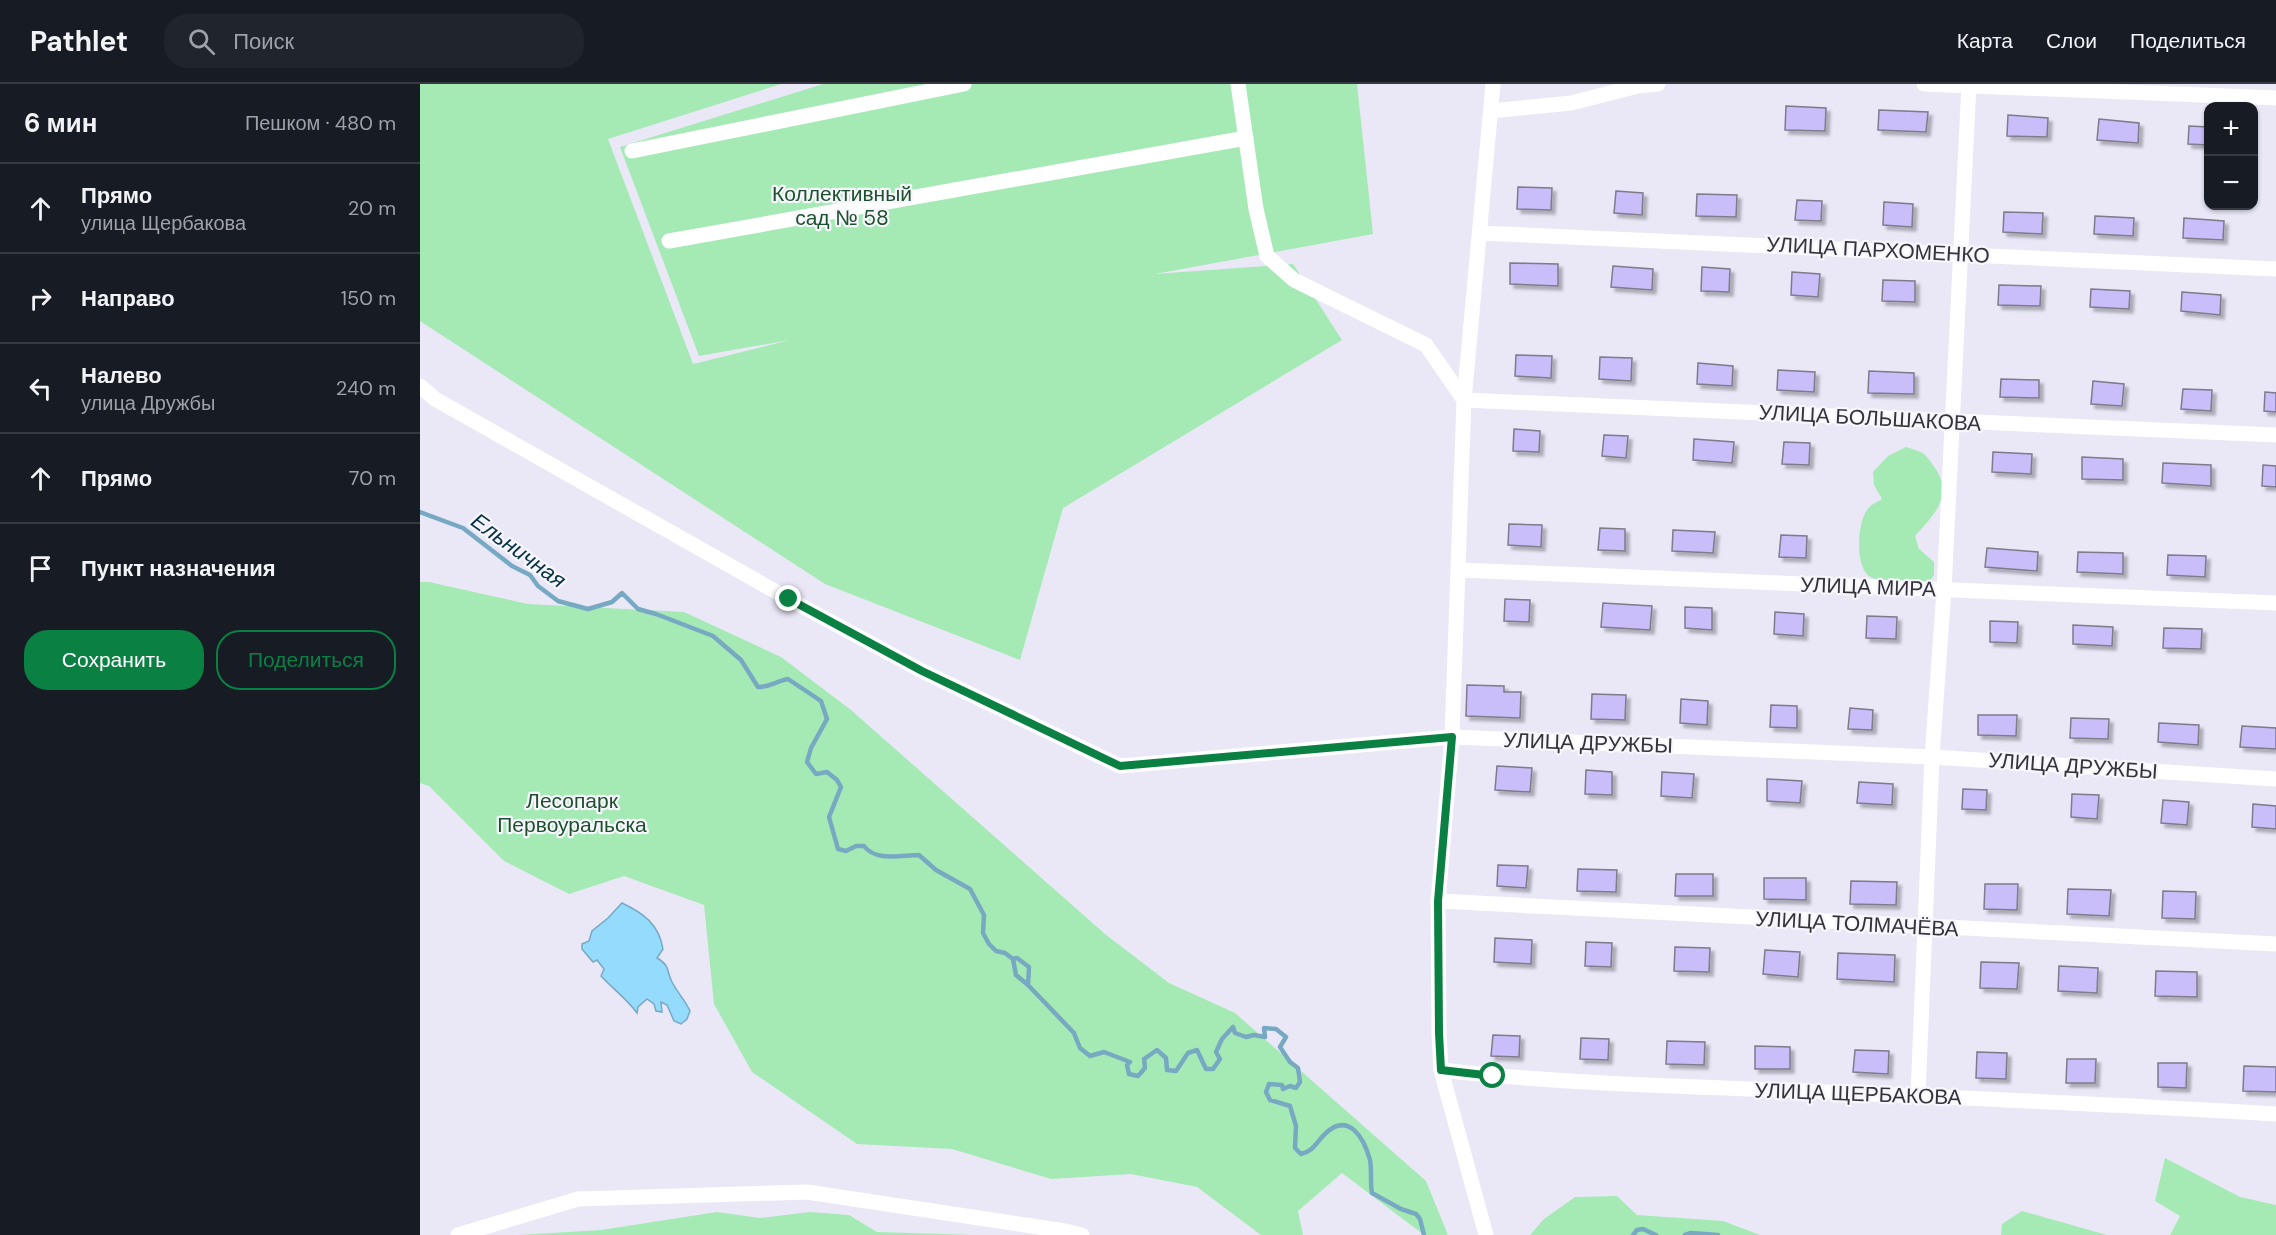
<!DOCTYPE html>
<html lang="ru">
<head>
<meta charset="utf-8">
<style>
	body { margin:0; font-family:"DM Sans",sans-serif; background:#20242c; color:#f1f3f6 }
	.controls { position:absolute; right:18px; top:18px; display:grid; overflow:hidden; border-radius:12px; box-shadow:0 2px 4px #0004 }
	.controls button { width:54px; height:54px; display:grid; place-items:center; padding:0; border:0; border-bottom:2px solid #363941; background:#171b24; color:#f1f3f6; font:30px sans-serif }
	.stop { position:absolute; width:18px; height:18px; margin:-14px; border:4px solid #0b8043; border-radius:50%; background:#fff }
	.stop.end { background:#0b8043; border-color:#fff; box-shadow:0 2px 6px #0008 }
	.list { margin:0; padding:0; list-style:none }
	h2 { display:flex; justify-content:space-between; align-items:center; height:78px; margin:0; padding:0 24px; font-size:26px }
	h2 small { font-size:20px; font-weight:400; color:#9ea1a6 }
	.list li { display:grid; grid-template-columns:39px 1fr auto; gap:18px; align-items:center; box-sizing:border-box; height:90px; padding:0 24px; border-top:2px solid #363941 }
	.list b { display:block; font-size:22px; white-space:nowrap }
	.list p { margin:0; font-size:20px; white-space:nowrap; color:#9ea1a6 }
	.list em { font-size:20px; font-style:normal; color:#9ea1a6 }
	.actions { display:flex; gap:12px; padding:18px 24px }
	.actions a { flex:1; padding:14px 0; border:2px solid #0b8043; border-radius:24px; text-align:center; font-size:21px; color:#0b8043 }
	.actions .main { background:#0b8043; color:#fff }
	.icon { flex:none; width:33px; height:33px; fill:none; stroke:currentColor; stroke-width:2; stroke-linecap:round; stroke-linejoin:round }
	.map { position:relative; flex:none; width:1856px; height:1151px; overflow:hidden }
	header { display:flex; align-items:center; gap:36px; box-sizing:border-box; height:84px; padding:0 30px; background:#171b24; border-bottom:2px solid #363941 }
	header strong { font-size:28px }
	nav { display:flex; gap:33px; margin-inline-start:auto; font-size:21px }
	.search { width:420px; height:54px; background:#20242c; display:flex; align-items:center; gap:15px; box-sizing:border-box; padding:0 21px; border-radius:24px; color:#9ea1a6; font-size:22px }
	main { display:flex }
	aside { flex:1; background:#171b24 }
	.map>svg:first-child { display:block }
</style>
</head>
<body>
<header>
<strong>Pathlet</strong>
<div class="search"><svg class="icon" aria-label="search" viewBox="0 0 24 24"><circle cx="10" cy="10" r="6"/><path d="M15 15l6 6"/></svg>Поиск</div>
<nav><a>Карта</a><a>Слои</a><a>Поделиться</a></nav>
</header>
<main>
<aside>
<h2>6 мин<small>Пешком · 480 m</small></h2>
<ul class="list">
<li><svg class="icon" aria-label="ahead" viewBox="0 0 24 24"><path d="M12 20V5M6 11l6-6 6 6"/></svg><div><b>Прямо</b><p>улица Щербакова</p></div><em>20 m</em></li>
<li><svg class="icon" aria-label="right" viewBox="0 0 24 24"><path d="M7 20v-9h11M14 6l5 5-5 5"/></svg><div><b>Направо</b></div><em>150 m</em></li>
<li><svg class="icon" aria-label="left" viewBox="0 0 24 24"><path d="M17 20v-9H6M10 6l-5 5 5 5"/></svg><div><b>Налево</b><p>улица Дружбы</p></div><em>240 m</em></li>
<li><svg class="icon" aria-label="ahead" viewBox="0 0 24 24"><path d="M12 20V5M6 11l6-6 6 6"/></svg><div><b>Прямо</b></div><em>70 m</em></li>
<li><svg class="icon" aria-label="arrive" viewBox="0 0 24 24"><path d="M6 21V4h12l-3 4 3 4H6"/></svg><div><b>Пункт назначения</b></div></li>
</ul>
<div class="actions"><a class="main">Сохранить</a><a>Поделиться</a></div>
</aside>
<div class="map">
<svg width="1856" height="1151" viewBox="0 0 1856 1151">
	<defs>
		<filter id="shadow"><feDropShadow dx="4" dy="4" stdDeviation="1.5" flood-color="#0004"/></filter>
	</defs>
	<rect width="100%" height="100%" fill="#eae8f7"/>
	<g fill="#a5eab5">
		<polygon points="0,0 361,0 188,55 273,280 370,256 279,272 200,63 403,0 937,0 953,150 735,190 873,180 922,256 643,424 600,576 405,500 0,237"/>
		<path d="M 1486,363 C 1505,369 1504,368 1515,384 C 1534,412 1514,431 1495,452 L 1499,465 L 1514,478 L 1514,491 L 1509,499 C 1491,498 1465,502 1449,492 C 1435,481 1437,440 1447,426 C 1450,421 1457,418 1462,415 L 1454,401 L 1453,388 L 1468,372 Z"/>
		<polygon points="0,498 9,498 108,520 264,528 361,573 431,626 685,850 749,899 815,929 1006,1097 1028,1151 1004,1151 922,1089 878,1127 883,1151 841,1151 777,1103 711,1090 631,1095 532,1065 437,1060 332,988 294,920 284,821 204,792 149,810 84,777 9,702 0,699"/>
		<polygon points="1745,1074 1820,1113 1856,1121 1856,1151 1750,1151 1760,1132 1735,1117"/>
		<polygon points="1197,1112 1217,1131 1303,1137 1340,1151 1110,1151 1124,1135 1155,1113"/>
		<polygon points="1602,1127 1687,1151 1581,1151 1582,1140"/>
		<polygon points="297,1128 340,1134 390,1128 429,1131 457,1148 555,1151 98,1151 181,1146"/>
	</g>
	<path fill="#94dbfe" stroke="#77a9c3" stroke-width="1.5" d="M 202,819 C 223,829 239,840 243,865 L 237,874 C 251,882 246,887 252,898 C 257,908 265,916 270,927 L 267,935 L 261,940 L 254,937 L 247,921 L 241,918 L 242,928 L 236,927 L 234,920 L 227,915 L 218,923 L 217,929 C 207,915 193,905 181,892 L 184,885 L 177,876 L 173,878 L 162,865 L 162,860 L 169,857 L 172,847 L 188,834 Z"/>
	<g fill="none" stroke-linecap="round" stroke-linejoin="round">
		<g stroke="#77a9c3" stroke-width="4.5">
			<path d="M 0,428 L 43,444 L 92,482 L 110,491 L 118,502 L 138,517 L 168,525 L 192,518 L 202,509 L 218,525 L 236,530 L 293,552 L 321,576 L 338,603 C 350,603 357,597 368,595 L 401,617 L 407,635 L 391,664 L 387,678 L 396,690 L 407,688 L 417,696 L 421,703 L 409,733 L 418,765 L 426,767 L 436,762 L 444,762 C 456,778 481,771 499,771 L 516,786 L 550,805 L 564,831 L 563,849 L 569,860 L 576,867 L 585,869 L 593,875 L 597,874 L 609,883 L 608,901 L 654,949 L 660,964 L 670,972 L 684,968 L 710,978 L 707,981 L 709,990 L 718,992 L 725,984 L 724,975 L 737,966 L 746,974 L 747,986 L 756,987 L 768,969 L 777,966 L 786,985 L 793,985 L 800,975 L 796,968 L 802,955 L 813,943 L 815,949 L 826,953 L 834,951 L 845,953 L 844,944 L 856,945 L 866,953 L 860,963 L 870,978 L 878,984 L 880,998 L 876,1004 L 870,1002 L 863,1005 L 862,1001 L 849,1000 L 846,1008 L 850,1016 L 870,1022 L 876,1042 L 875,1064 L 881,1070 C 894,1067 896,1058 906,1049 C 929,1028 944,1054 950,1076 C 952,1086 950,1099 952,1109 L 981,1125 L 996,1130 L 1000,1135 L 1004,1151"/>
			<polyline points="593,875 596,891 608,901"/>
			<polyline points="1213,1151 1217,1146 1223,1145 1236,1151"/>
			<polyline points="1265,1151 1271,1149 1298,1151"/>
		</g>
	</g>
	<g fill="#c9bdfa" stroke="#7e7c8a" stroke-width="1.5" filter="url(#shadow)">
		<polygon points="1366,22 1406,24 1405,47 1365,46"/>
		<polygon points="1459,26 1508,28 1506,48 1458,46"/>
		<polygon points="1588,31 1628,34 1627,53 1587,52"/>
		<polygon points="1679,35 1719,39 1718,59 1677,56"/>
		<polygon points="1769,42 1788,43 1788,61 1768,60"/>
		<polygon points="1098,103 1132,104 1131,126 1097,125"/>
		<polygon points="1196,107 1223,109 1222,131 1194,129"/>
		<polygon points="1277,110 1317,111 1316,133 1276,132"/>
		<polygon points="1377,116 1402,117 1401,137 1375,136"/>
		<polygon points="1464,118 1493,120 1492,143 1463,141"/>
		<polygon points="1584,128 1623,129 1622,150 1583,148"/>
		<polygon points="1675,132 1714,134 1713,152 1674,150"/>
		<polygon points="1764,134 1804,137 1803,156 1763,154"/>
		<polygon points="1090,179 1138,180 1138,202 1090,200"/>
		<polygon points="1193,182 1233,185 1232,206 1191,203"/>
		<polygon points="1282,183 1310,185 1309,208 1281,207"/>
		<polygon points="1372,188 1400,190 1398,213 1371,211"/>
		<polygon points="1463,196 1495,197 1495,218 1462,217"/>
		<polygon points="1579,201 1621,202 1620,222 1578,221"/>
		<polygon points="1671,205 1710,207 1709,225 1670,223"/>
		<polygon points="1762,208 1801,211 1800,231 1761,227"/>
		<polygon points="1096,271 1132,272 1131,294 1095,292"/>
		<polygon points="1180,273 1212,274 1211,297 1179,295"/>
		<polygon points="1278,279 1313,282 1312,302 1277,300"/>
		<polygon points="1358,286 1395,288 1394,308 1357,306"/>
		<polygon points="1449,287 1494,289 1494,310 1448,309"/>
		<polygon points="1581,295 1619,296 1619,314 1580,313"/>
		<polygon points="1673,297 1704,300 1702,322 1671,320"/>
		<polygon points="1763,305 1792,306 1791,327 1761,325"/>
		<polygon points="1845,308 1856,309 1856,328 1844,327"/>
		<polygon points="1094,345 1120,347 1119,368 1093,367"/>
		<polygon points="1184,351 1208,352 1206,374 1182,372"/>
		<polygon points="1274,355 1314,358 1312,379 1273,376"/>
		<polygon points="1364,358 1390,359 1389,381 1362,380"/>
		<polygon points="1573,368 1612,370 1611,390 1572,388"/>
		<polygon points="1662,373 1703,375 1703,396 1662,395"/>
		<polygon points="1743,379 1791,381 1791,402 1742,399"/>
		<polygon points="1843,381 1856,382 1856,403 1842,402"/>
		<polygon points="1089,440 1122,441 1121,463 1088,461"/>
		<polygon points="1180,444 1205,445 1205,467 1178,466"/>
		<polygon points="1253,446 1295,448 1293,469 1252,467"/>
		<polygon points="1361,451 1387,452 1386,474 1359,473"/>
		<polygon points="1567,464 1618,468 1617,487 1565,483"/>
		<polygon points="1658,468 1703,469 1703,490 1657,488"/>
		<polygon points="1748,471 1786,472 1785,493 1747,491"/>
		<polygon points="1085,515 1110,516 1109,538 1084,537"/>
		<polygon points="1183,519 1232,522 1230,546 1181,543"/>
		<polygon points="1265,523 1292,524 1292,546 1265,544"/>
		<polygon points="1355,528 1384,530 1383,552 1354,550"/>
		<polygon points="1447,532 1477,533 1476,555 1446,554"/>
		<polygon points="1570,537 1598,538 1597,559 1570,558"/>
		<polygon points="1653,541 1693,543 1692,562 1653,560"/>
		<polygon points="1744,544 1782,545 1781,565 1743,564"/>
		<polygon points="1047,601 1084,602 1084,608 1101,608 1100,634 1046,632"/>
		<polygon points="1172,610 1206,611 1205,636 1171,635"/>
		<polygon points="1261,615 1288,617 1287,641 1260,639"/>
		<polygon points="1351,621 1377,622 1377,644 1350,643"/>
		<polygon points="1430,624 1453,626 1452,646 1428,645"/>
		<polygon points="1558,631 1597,631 1596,652 1558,651"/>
		<polygon points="1651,634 1689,635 1688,655 1650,654"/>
		<polygon points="1739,639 1779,641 1778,661 1738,658"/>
		<polygon points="1822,642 1856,644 1856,665 1820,663"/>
		<polygon points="1077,682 1112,684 1110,708 1075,706"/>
		<polygon points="1166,686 1192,688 1192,711 1165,710"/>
		<polygon points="1242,688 1274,690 1272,714 1241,712"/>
		<polygon points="1347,695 1382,697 1380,719 1347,717"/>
		<polygon points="1439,698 1473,700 1472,721 1437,719"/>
		<polygon points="1543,705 1567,706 1566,726 1542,725"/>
		<polygon points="1652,710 1679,711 1677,735 1651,733"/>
		<polygon points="1743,716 1769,718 1767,741 1741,739"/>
		<polygon points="1833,720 1856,722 1856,745 1832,743"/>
		<polygon points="1078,781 1108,782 1106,804 1077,802"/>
		<polygon points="1158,785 1197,786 1196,808 1157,807"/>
		<polygon points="1256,790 1293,790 1293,812 1255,812"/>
		<polygon points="1344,794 1386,794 1386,816 1344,815"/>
		<polygon points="1431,797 1477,798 1476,821 1430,820"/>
		<polygon points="1565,800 1598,800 1597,826 1564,825"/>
		<polygon points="1648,805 1691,806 1689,832 1647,830"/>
		<polygon points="1743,807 1776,808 1775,835 1742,834"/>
		<polygon points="1075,854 1112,856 1111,880 1074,878"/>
		<polygon points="1166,858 1192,859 1191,883 1165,882"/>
		<polygon points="1255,863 1290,864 1289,888 1254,887"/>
		<polygon points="1345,866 1380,868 1378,893 1343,890"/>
		<polygon points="1418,869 1475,871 1474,898 1417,895"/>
		<polygon points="1561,878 1599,879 1597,905 1560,904"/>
		<polygon points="1639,882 1678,884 1677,909 1638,907"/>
		<polygon points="1736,887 1777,888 1777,913 1735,912"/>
		<polygon points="1073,951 1100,952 1099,973 1071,972"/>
		<polygon points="1161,954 1189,955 1188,976 1160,975"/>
		<polygon points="1247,957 1285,958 1284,981 1246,980"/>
		<polygon points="1335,962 1370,963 1370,985 1335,985"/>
		<polygon points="1435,966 1469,967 1468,990 1433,988"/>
		<polygon points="1557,968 1587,969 1586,995 1556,994"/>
		<polygon points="1647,975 1676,975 1675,999 1646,999"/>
		<polygon points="1738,979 1767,979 1766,1004 1738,1003"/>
		<polygon points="1824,982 1856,983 1856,1008 1823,1007"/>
	</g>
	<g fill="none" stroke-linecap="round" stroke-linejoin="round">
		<g stroke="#fff" stroke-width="15">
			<polyline points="818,0 836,125 847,172 874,196 1006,261 1044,316 1856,351"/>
			<polyline points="1504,0 1856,14"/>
			<polyline points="1071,27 1151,19 1218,2 1238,0"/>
			<polyline points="212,67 544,0"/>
			<polyline points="1060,149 1856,185"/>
			<polyline points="249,157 826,54"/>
			<polyline points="0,302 15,315 369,515 502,587 700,682 1032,653 1512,673 1856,695"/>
			<polyline points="1039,486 1856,519"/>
			<polyline points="1018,817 1856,860"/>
			<path d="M 1021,986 C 1134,999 1248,1002 1361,1006 C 1526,1013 1691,1020 1856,1030"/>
			<polyline points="1498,1012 1512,673 1524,506 1549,0"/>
			<polyline points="38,1151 158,1115 387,1108 645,1147 662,1151"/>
			<polyline points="1066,1151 1021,986 1019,949 1018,817 1032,653 1044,316 1073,0"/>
		</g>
	</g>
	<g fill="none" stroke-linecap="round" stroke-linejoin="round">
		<polyline stroke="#0b8043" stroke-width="8" points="369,515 502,587 700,682 1032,653 1018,817 1019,949 1021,986 1073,992"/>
	</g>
	<g text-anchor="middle" stroke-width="4.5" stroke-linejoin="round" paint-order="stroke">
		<g font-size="21" fill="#1d512d" stroke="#f7f6fc">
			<text x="422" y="117">Коллективный<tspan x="422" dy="24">сад № 58</tspan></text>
			<text x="152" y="724">Лесопарк<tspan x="152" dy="24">Первоуральска</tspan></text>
		</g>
		<g font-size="21" fill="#343339" stroke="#f7f6fc">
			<text transform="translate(1458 166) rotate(3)" y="7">УЛИЦА ПАРХОМЕНКО</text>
			<text transform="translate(1450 334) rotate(3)" y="7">УЛИЦА БОЛЬШАКОВА</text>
			<text transform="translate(1448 503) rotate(2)" y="7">УЛИЦА МИРА</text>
			<text transform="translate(1168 659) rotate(2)" y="7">УЛИЦА ДРУЖБЫ</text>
			<text transform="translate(1653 682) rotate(4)" y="7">УЛИЦА ДРУЖБЫ</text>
			<text transform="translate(1437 840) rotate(3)" y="7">УЛИЦА ТОЛМАЧЁВА</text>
			<text transform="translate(1438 1010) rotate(2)" y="7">УЛИЦА ЩЕРБАКОВА</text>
		</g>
		<g font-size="22" font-style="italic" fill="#063243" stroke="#f7f6fc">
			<text transform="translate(99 466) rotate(36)" y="8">Ельничная</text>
		</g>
	</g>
</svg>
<div class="controls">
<button>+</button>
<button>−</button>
</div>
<div class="stop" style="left:1073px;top:992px"></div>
<div class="stop end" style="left:369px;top:515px"></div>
</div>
</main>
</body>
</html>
